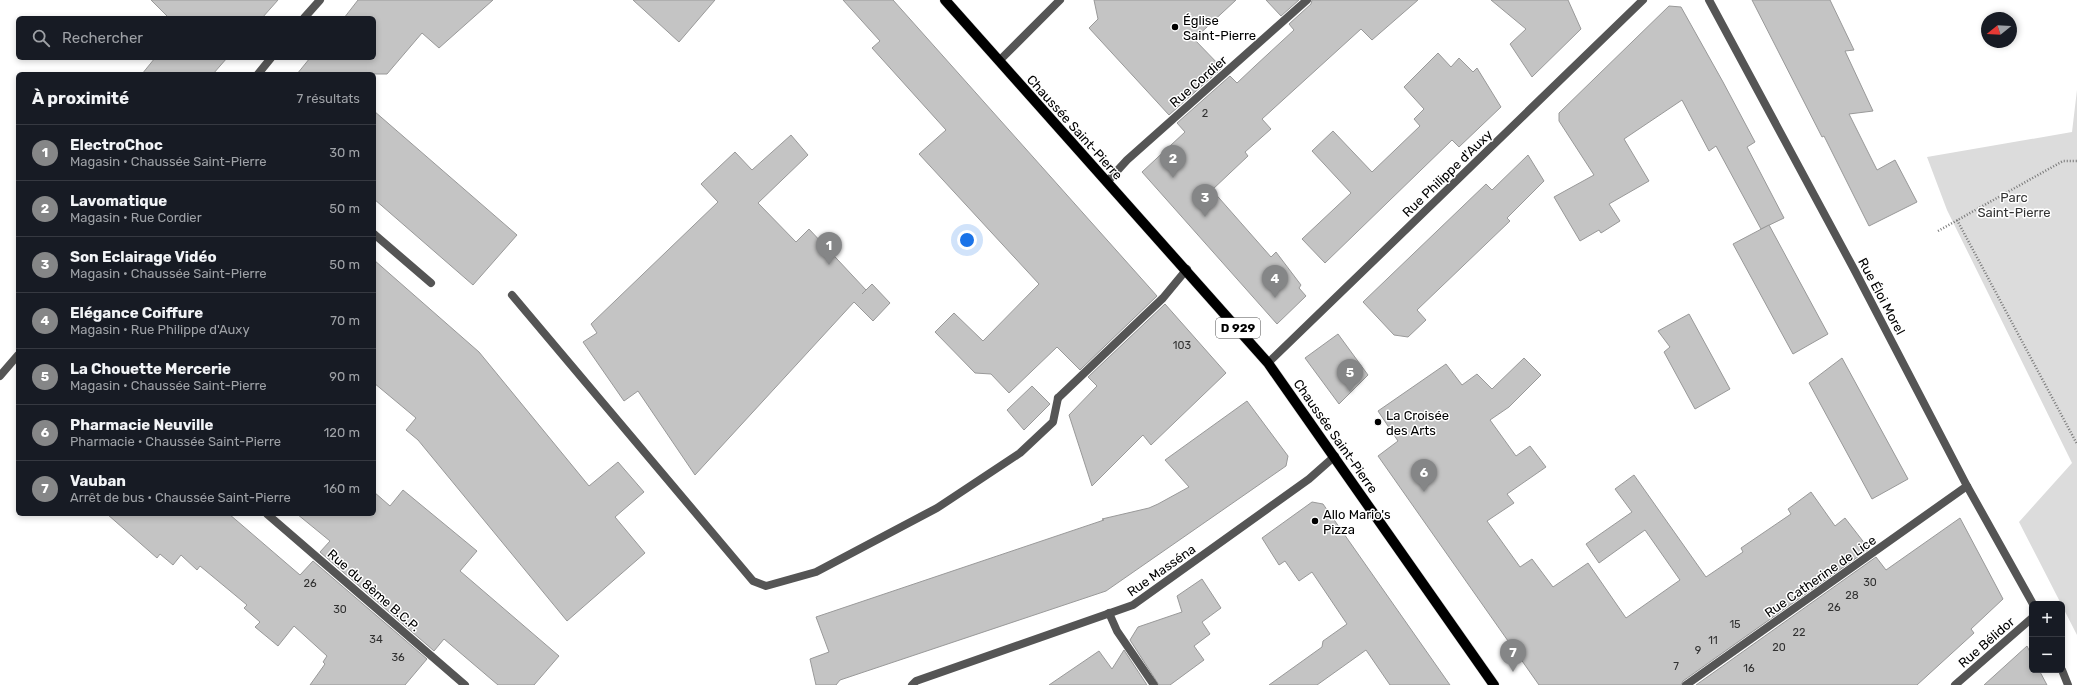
<!DOCTYPE html>
<html lang="fr">
<head>
<meta charset="utf-8">
<style>
	body { margin:0; font-family:Rubik,sans-serif; background:#242831; color:#f1f3f6 }
	.controls { position:absolute; right:12px; bottom:12px; display:grid; overflow:hidden; border-radius:6px; box-shadow:0 2px 6px #0003 }
	.controls button { width:36px; height:36px; display:grid; place-items:center; padding:0; border:0; border-bottom:1px solid #363941; background:#171b24; color:#f1f3f6; font:20px sans-serif }
	.compass { position:absolute; left:1981px; top:12px; width:36px; height:36px; border-radius:50%; background:#171b24; box-shadow:0 2px 6px #0003; rotate:252deg }
	.you { position:absolute; left:967px; top:240px; width:14px; height:14px; margin:-10px; border:3px solid #fff; border-radius:50%; background:#1a73e8; box-shadow:0 0 0 6px #1a73e833 }
	.badge { display:grid; place-items:center; width:26px; height:26px; border-radius:50%; background:#858687; color:#fff; font-size:13px; font-weight:700 }
	.pin { position:absolute; translate:-50% -33px; filter:drop-shadow(0 1px 2px #0008) }
	.pin::after { content:''; position:absolute; top:21px; width:14px; height:12px; background:inherit; clip-path:polygon(0 0,100% 0,50% 100%) }
	.list { margin:0; padding:0; list-style:none }
	h2 { display:flex; justify-content:space-between; align-items:center; height:52px; margin:0; padding:0 16px; font-size:17px }
	h2 small { font-size:13px; font-weight:400; color:#9ea1a6 }
	.list li { display:grid; grid-template-columns:26px 1fr auto; gap:12px; align-items:center; box-sizing:border-box; height:56px; padding:0 16px; border-top:1px solid #363941 }
	.list b { display:block; font-size:15px; white-space:nowrap }
	.list p { margin:0; font-size:13px; white-space:nowrap; color:#9ea1a6 }
	.list em { font-size:13px; font-style:normal; color:#9ea1a6 }
	.icon { flex:none; width:22px; height:22px; fill:none; stroke:currentColor; stroke-width:2; stroke-linecap:round; stroke-linejoin:round }
	.map { position:relative; flex:none; width:2077px; height:685px; overflow:hidden }
	.search { position:absolute; background:#171b24; box-shadow:0 2px 6px #0003; left:16px; top:16px; width:360px; height:44px; display:flex; align-items:center; gap:10px; box-sizing:border-box; padding:0 14px; border-radius:6px; color:#9ea1a6; font-size:15px }
	.panel { position:absolute; background:#171b24; box-shadow:0 2px 6px #0003; left:16px; top:72px; width:360px; height:444px; border-radius:6px }
	.map>svg:first-child { display:block }
</style>
</head>
<body>
<div class="map">
<svg width="2077" height="685" viewBox="0 0 2077 685">
	<rect width="100%" height="100%" fill="#fff"/>
	<polygon fill="#dcdcdc" points="2077,90 2077,635 2019,522 2072,463 1947,210 1927,157 2072,132"/>
	<g fill="#c4c4c4" stroke="#999">
		<polygon points="151,0 278,0 262,18 169,18"/>
		<polygon points="358,0 493,0 439,48 422,33 387,74 297,74 310,58 374,58 374,18 344,18"/>
		<polygon points="633,0 715,0 679,42"/>
		<polygon points="843,0 893,0 1157,296 1080,370 1057,347 1009,393 991,374 975,373 935,332 954,313 983,341 1039,284 919,154 946,130 872,48 880,41"/>
		<polygon points="1094,0 1236,0 1194,39 1222,68 1169,115 1089,28 1098,19"/>
		<polygon points="1266,0 1299,0 1281,16"/>
		<polygon points="1312,0 1418,0 1372,40 1361,29 1262,119 1271,129 1245,152 1248,156 1212,190 1271,257 1276,252 1301,285 1299,288 1306,296 1277,324 1142,172 1185,132 1177,123 1230,76 1237,83 1255,66 1294,30 1289,24 1311,4"/>
		<polygon points="1491,0 1568,0 1581,29 1532,77 1510,44 1526,29"/>
		<polygon points="1752,0 1830,0 1854,50 1845,51 1873,111 1849,114 1877,170 1895,160 1917,202 1869,226 1824,136 1822,137"/>
		<polygon points="1669,6 1681,7 1723,82 1755,142 1747,147 1784,218 1761,229 1716,146 1709,151 1682,100 1624,139 1649,181 1609,204 1620,221 1601,233 1599,230 1580,241 1554,197 1594,175 1559,121 1559,113"/>
		<polygon points="1438,53 1451,67 1459,58 1473,72 1477,68 1501,107 1459,147 1452,140 1325,263 1302,239 1351,193 1312,151 1333,131 1372,172 1420,126 1414,119 1424,109 1404,87"/>
		<polygon points="155,58 227,58 213,74 142,74"/>
		<polygon points="374,111 517,235 473,285 374,199"/>
		<polygon points="791,135 808,155 758,203 796,242 809,229 866,290 862,294 872,284 890,303 873,321 854,302 695,475 638,391 624,401 583,342 597,333 591,324 718,202 701,184 735,152 752,170"/>
		<polygon points="1528,155 1544,181 1507,218 1510,221 1417,310 1426,320 1408,337 1394,335 1363,302 1486,184 1492,190"/>
		<polygon points="1769,225 1828,334 1793,354 1733,244"/>
		<polygon points="374,260 479,352 589,486 618,462 644,492 615,517 645,553 567,621 418,440 406,430 416,418 374,383"/>
		<polygon points="1165,304 1226,373 1151,445 1143,435 1092,486 1069,415 1097,386 1088,377"/>
		<polygon points="1689,314 1730,389 1695,409 1664,352 1670,347 1658,331"/>
		<polygon points="1338,334 1368,375 1339,404 1305,358"/>
		<polygon points="1524,358 1541,375 1509,407 1490,420 1516,456 1530,446 1546,467 1507,494 1514,503 1487,521 1520,567 1532,559 1553,587 1588,563 1626,618 1680,580 1645,530 1599,563 1586,544 1632,512 1615,489 1634,475 1706,577 1743,552 1741,548 1791,514 1788,509 1811,492 1835,526 1845,518 1869,549 1683,681 1681,685 1539,685 1378,456 1398,441 1378,411 1446,364 1462,385 1477,374 1492,389"/>
		<polygon points="1842,358 1908,479 1872,499 1809,383"/>
		<polygon points="1032,386 1050,404 1024,430 1007,410"/>
		<polygon points="1247,401 1288,456 1286,466 1106,591 840,680 836,685 816,685 810,659 829,652 816,617 1104,520 1102,519 1149,508 1158,504 1189,487 1165,460"/>
		<polygon points="403,490 477,551 460,571 559,656 534,685 498,685 444,639 434,651 320,552 330,541 297,514 374,514 374,492 390,506"/>
		<polygon points="1312,502 1323,504 1450,685 1390,685 1366,650 1317,685 1269,685 1322,647 1323,641 1347,624 1312,572 1299,581 1285,561 1279,565 1262,538"/>
		<polygon points="107,514 229,514 300,575 313,561 427,659 405,685 310,685 325,664 323,662 327,656 294,626 278,646 255,627 260,622 244,608 247,605 200,566 197,570 181,555 173,565 160,554 157,558"/>
		<polygon points="1960,518 2003,599 1971,629 1974,633 1917,685 1696,685 1876,557 1886,570"/>
		<polygon points="1202,579 1221,608 1202,622 1210,634 1194,646 1204,660 1170,685 1159,685 1130,640 1138,627 1182,612 1177,596"/>
		<polygon points="2027,646 2032,656 2032,670 2039,670 2047,685 1984,685"/>
		<polygon points="1124,650 1147,685 1049,685 1099,651 1112,669"/>
	</g>
	<g fill="none" stroke-linecap="round" stroke-linejoin="round">
		<g stroke="#dbdbdb" stroke-width="11">
			<polyline id="primary" points="945,0 1268,363 1494,685"/>
		</g>
		<g stroke="#777" stroke-width="2.5" stroke-dasharray="1 2" stroke-linecap="butt">
			<polyline points="1957,220 2077,444"/>
			<polyline points="1938,231 2063,161 2077,161"/>
		</g>
		<g stroke="#555" stroke-width="8">
			<polyline points="999,61 1060,0"/>
			<polyline points="512,295 753,581 766,586 816,572 937,508 1020,453 1053,422 1058,398"/>
		</g>
		<g stroke="#555" stroke-width="8">
			<polyline points="1709,0 1855,271 1967,486 2033,604"/>
			<polyline points="304,18 320,0"/>
			<polyline points="258,74 271,58"/>
			<polyline points="1107,182 1127,160 1307,0"/>
			<polyline points="374,234 431,283"/>
			<polyline points="1268,363 1643,0"/>
			<polyline points="0,376 18,355"/>
			<polyline points="1058,398 1163,298 1187,269"/>
			<polyline points="267,514 465,685"/>
			<polyline points="1109,613 1117,631 1154,685"/>
			<polyline points="2062,670 2068,685"/>
			<polyline points="912,685 916,681 1133,605 1309,479 1335,456"/>
			<polyline points="1686,685 1967,486"/>
			<polyline points="1955,685 2032,618"/>
		</g>
		<use href="#primary" stroke="#000" stroke-width="10"/>
	</g>
	<g fill="#000" stroke="#fff" stroke-width="1.5">
		<circle cx="1175" cy="27" r="4"/>
		<circle cx="1378" cy="422" r="4"/>
		<circle cx="1315" cy="521" r="4"/>
	</g>
	<g text-anchor="middle" stroke-width="3" stroke-linejoin="round" paint-order="stroke">
		<g font-size="11" fill="#313131">
			<text x="1205" y="117">2</text>
			<text x="1182" y="349">103</text>
			<text x="1870" y="586">30</text>
			<text x="310" y="587">26</text>
			<text x="1852" y="599">28</text>
			<text x="1834" y="611">26</text>
			<text x="340" y="613">30</text>
			<text x="1735" y="628">15</text>
			<text x="1799" y="636">22</text>
			<text x="376" y="643">34</text>
			<text x="1713" y="644">11</text>
			<text x="1779" y="651">20</text>
			<text x="1698" y="654">9</text>
			<text x="398" y="661">36</text>
			<text x="1676" y="670">7</text>
			<text x="1749" y="672">16</text>
		</g>
		<rect fill="#fff" stroke="#4c4c4c" stroke-width="1" x="1216" y="318" width="44" height="20" rx="3"/>
		<g font-size="12" font-weight="bold" fill="#000">
			<text x="1238" y="332">D 929</text>
		</g>
		<g font-size="13" fill="#000" stroke="#fff" text-anchor="start">
			<text x="1183" y="25">Église<tspan x="1183" dy="15">Saint-Pierre</tspan></text>
			<text x="1386" y="420">La Croisée<tspan x="1386" dy="15">des Arts</tspan></text>
			<text x="1323" y="519">Allo Mario's<tspan x="1323" dy="15">Pizza</tspan></text>
		</g>
		<g font-size="13" fill="#000" stroke="#fff">
			<text transform="translate(1198 81) rotate(-41)" y="5">Rue Cordier</text>
			<text transform="translate(1075 127) rotate(48)" y="5">Chaussée Saint-Pierre</text>
			<text transform="translate(1447 173) rotate(-44)" y="5">Rue Philippe d'Auxy</text>
			<text transform="translate(1882 296) rotate(62)" y="5">Rue Éloi Morel</text>
			<text transform="translate(1336 436) rotate(55)" y="5">Chaussée Saint-Pierre</text>
			<text transform="translate(1161 570) rotate(-35)" y="5">Rue Masséna</text>
			<text transform="translate(1820 576) rotate(-35)" y="5">Rue Catherine de Lice</text>
			<text transform="translate(374 590) rotate(41)" y="5">Rue du 8ème B.C.P.</text>
			<text transform="translate(1986 642) rotate(-41)" y="5">Rue Bélidor</text>
		</g>
		<g font-size="13" fill="#333" stroke="#fff">
			<text x="2014" y="202">Parc<tspan x="2014" dy="15">Saint-Pierre</tspan></text>
		</g>
	</g>
</svg>
<div class="controls">
<button>+</button>
<button>−</button>
</div>
<svg class="compass" viewBox="-18 -18 36 36"><path d="M0-13l5 13h-10z" fill="#e53935"/><path d="M0 13l5-13h-10z" fill="#9ea1a6"/></svg>
<div class="you"></div>
<div class="pin badge" style="left:829px;top:265px">1</div>
<div class="pin badge" style="left:1173px;top:178px">2</div>
<div class="pin badge" style="left:1205px;top:217px">3</div>
<div class="pin badge" style="left:1275px;top:298px">4</div>
<div class="pin badge" style="left:1350px;top:392px">5</div>
<div class="pin badge" style="left:1424px;top:492px">6</div>
<div class="pin badge" style="left:1513px;top:672px">7</div>
<div class="search"><svg class="icon" aria-label="search" viewBox="0 0 24 24"><circle cx="10" cy="10" r="6"/><path d="M15 15l6 6"/></svg>Rechercher</div>
<section class="panel">
<h2>À proximité<small>7 résultats</small></h2>
<ul class="list">
<li><span class="badge">1</span><div><b>ElectroChoc</b><p>Magasin · Chaussée Saint-Pierre</p></div><em>30 m</em></li>
<li><span class="badge">2</span><div><b>Lavomatique</b><p>Magasin · Rue Cordier</p></div><em>50 m</em></li>
<li><span class="badge">3</span><div><b>Son Eclairage Vidéo</b><p>Magasin · Chaussée Saint-Pierre</p></div><em>50 m</em></li>
<li><span class="badge">4</span><div><b>Elégance Coiffure</b><p>Magasin · Rue Philippe d'Auxy</p></div><em>70 m</em></li>
<li><span class="badge">5</span><div><b>La Chouette Mercerie</b><p>Magasin · Chaussée Saint-Pierre</p></div><em>90 m</em></li>
<li><span class="badge">6</span><div><b>Pharmacie Neuville</b><p>Pharmacie · Chaussée Saint-Pierre</p></div><em>120 m</em></li>
<li><span class="badge">7</span><div><b>Vauban</b><p>Arrêt de bus · Chaussée Saint-Pierre</p></div><em>160 m</em></li>
</ul>
</section>
</div>
</body>
</html>
